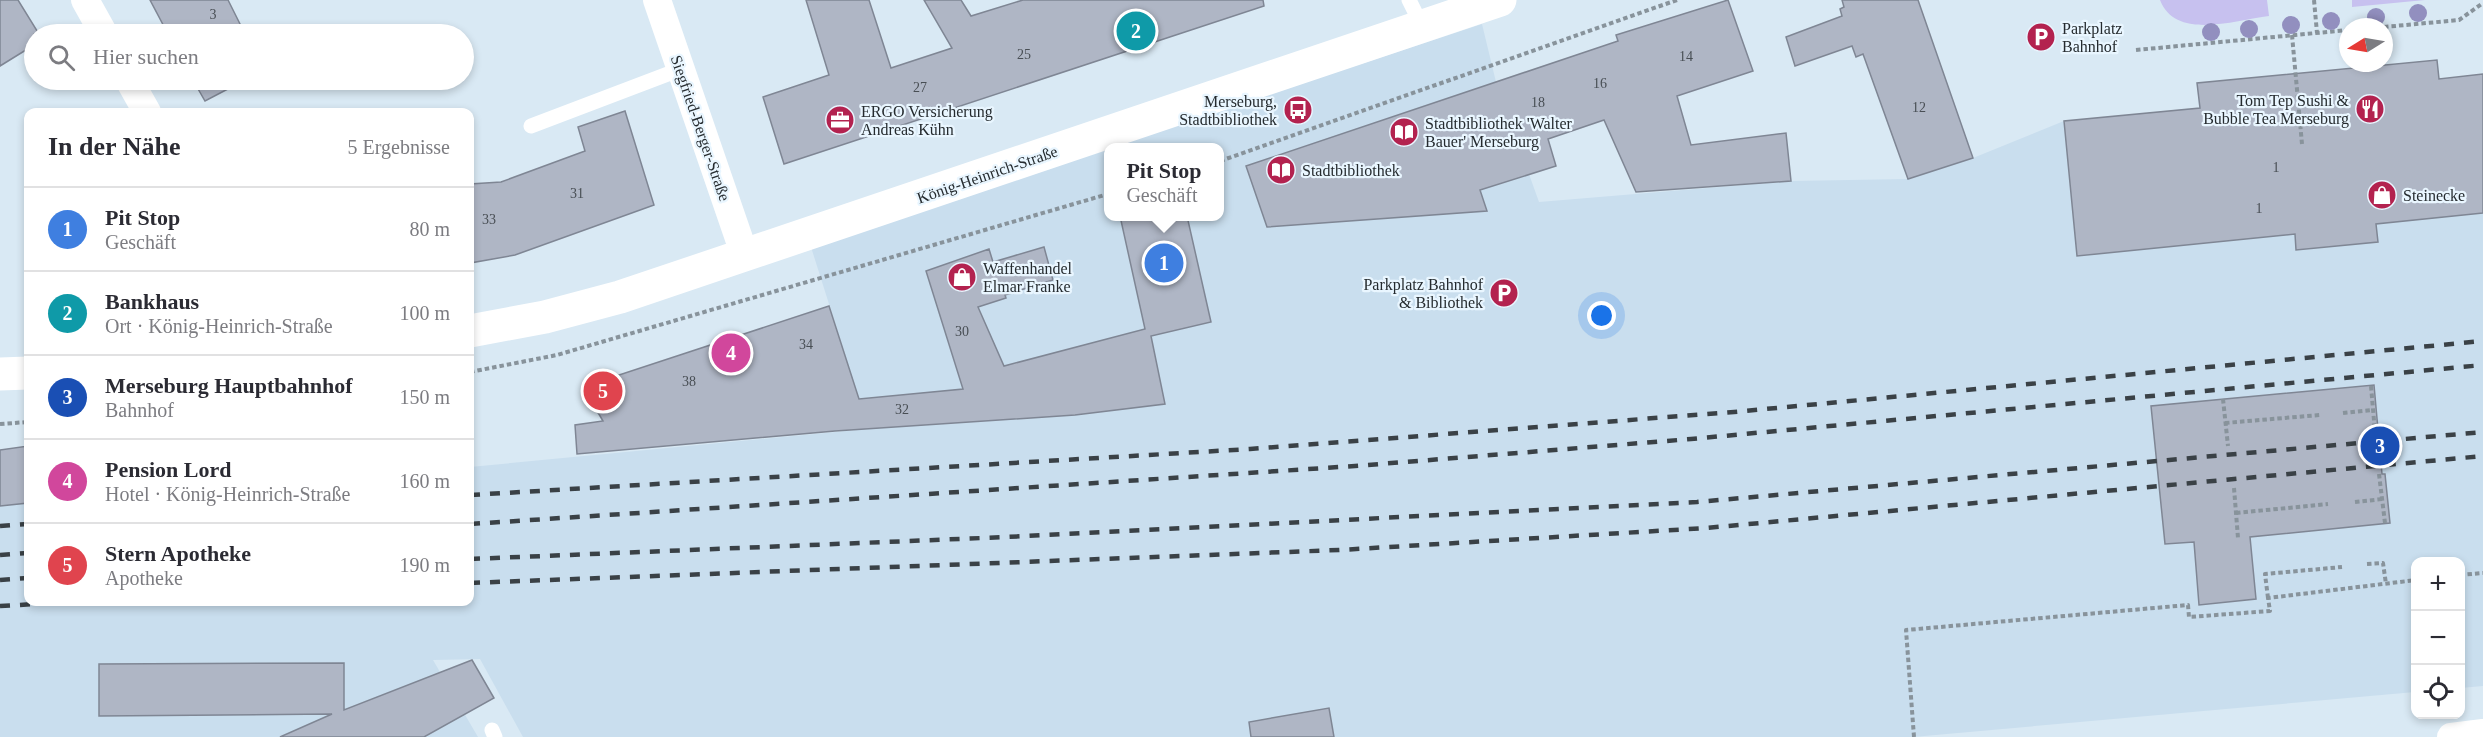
<!DOCTYPE html>
<html lang="de">
<head>
<meta charset="utf-8">
<style>
	body { margin:0; font-family:Georgia,serif; background:#f2f2f3; color:#2b2b33 }
	.controls { position:absolute; right:18px; bottom:18px; display:grid; overflow:hidden; border-radius:12px; box-shadow:0 3px 9px #0003 }
	.controls button { width:54px; height:54px; display:grid; place-items:center; padding:0; border:0; border-bottom:2px solid #e1e1e2; background:#fff; color:#2b2b33; font:30px sans-serif }
	.compass { position:absolute; left:2339px; top:18px; width:54px; height:54px; border-radius:50%; background:#fff; box-shadow:0 3px 9px #0003; rotate:259deg }
	.you { position:absolute; left:1602px; top:316px; width:21px; height:21px; margin:-15px; border:4px solid #fff; border-radius:50%; background:#1a73e8; box-shadow:0 0 0 9px #1a73e833 }
	.badge { display:grid; place-items:center; width:39px; height:39px; border-radius:50%; background:#7c3aed; color:#fff; font-size:20px; font-weight:700 }
	.pin { position:absolute; translate:-50% -50%; border:3px solid #fff; box-shadow:0 2px 6px #0006 }
	.popup { position:absolute; left:1104px; top:143px; width:120px; height:78px; box-sizing:border-box; display:grid; place-content:center; border-radius:12px; background:#fff; filter:drop-shadow(0 2px 4px #0005); font-size:20px; white-space:nowrap; color:#7c7c81 }
	.popup b { font-size:22px; color:#2b2b33 }
	.popup::after { content:''; position:absolute; left:50%; top:100%; margin-left:-12px; border:12px solid transparent; border-top-color:#fff }
	.list { margin:0; padding:0; list-style:none }
	h2 { display:flex; justify-content:space-between; align-items:center; height:78px; margin:0; padding:0 24px; font-size:26px }
	h2 small { font-size:20px; font-weight:400; color:#7c7c81 }
	.list li { display:grid; grid-template-columns:39px 1fr auto; gap:18px; align-items:center; box-sizing:border-box; height:84px; padding:0 24px; border-top:2px solid #e1e1e2 }
	.list b { display:block; font-size:22px; white-space:nowrap }
	.list p { margin:0; font-size:20px; white-space:nowrap; color:#7c7c81 }
	.list em { font-size:20px; font-style:normal; color:#7c7c81 }
	.icon { flex:none; width:33px; height:33px; fill:none; stroke:currentColor; stroke-width:2; stroke-linecap:round; stroke-linejoin:round }
	.map { position:relative; flex:none; width:2483px; height:737px; overflow:hidden }
	.search { position:absolute; background:#fff; box-shadow:0 3px 9px #0003; left:24px; top:24px; width:450px; height:66px; display:flex; align-items:center; gap:15px; box-sizing:border-box; padding:0 21px; border-radius:33px; color:#7c7c81; font-size:22px }
	.panel { position:absolute; background:#fff; box-shadow:0 3px 9px #0003; left:24px; top:108px; width:450px; height:498px; border-radius:12px }
	.map>svg:first-child { display:block }
</style>
</head>
<body>
<div class="map">
<svg width="2483" height="737" viewBox="0 0 2483 737">
	<rect width="100%" height="100%" fill="#d9e9f4"/>
	<polygon fill="#c9deee" points="1482,24 1496,82 1539,202 1791,181 1908,179 1973,158 2064,121 2199,108 2197,83 2437,60 2439,79 2483,74 2483,686 2461,688 2460,562 2416,562 2415,692 1913,737 523,737 480,659 433,660 478,737 0,737 0,506 28,503 28,602 470,602 470,467 856,430 846,400 847,361 811,247 1108,148 1108,216 1220,216 1220,148 1110,147"/>
	<g fill="#c7c1ef">
		<path d="M 2160,0 L 2267,0 L 2269,16 C 2235,20 2176,41 2160,0 Z"/>
		<polygon points="2352,0 2425,0 2352,7"/>
	</g>
	<g fill="#afb6c5" stroke="#7f8694" stroke-width="1.5">
		<polygon points="0,0 18,0 39,34 34,34 34,45 0,66"/>
		<polygon points="150,0 228,0 245,34 168,34"/>
		<polygon points="806,0 869,0 891,68 952,48 924,0 961,0 971,16 1023,0 1263,0 1264,6 784,164 763,97 829,75"/>
		<polygon points="1728,0 1753,71 1677,96 1691,145 1786,133 1791,181 1636,192 1604,120 1548,139 1556,166 1480,190 1487,211 1267,227 1246,166 1618,41 1616,35"/>
		<polygon points="1842,0 1918,0 1973,158 1908,179 1863,54 1856,57 1852,46 1795,66 1786,37 1842,16 1840,9 1844,7"/>
		<polygon points="2437,60 2439,79 2483,74 2483,213 2376,224 2378,242 2296,250 2295,234 2077,256 2064,121 2200,108 2197,83"/>
		<polygon points="193,80 245,80 205,101"/>
		<polygon points="625,111 654,205 515,255 470,263 470,184 501,182 585,151 578,127"/>
		<polygon points="1120,216 1187,216 1211,322 1151,336 1165,404 1075,415 835,431 577,454 575,425 603,421 587,394 594,377 610,378 829,306 859,399 963,389 926,271 989,249 993,262 1044,247 1053,280 1005,295 1006,298 978,307 1004,366 1145,329"/>
		<polygon points="2374,385 2382,474 2385,474 2390,523 2250,537 2256,599 2199,605 2194,542 2165,544 2151,406"/>
		<polygon points="28,446 28,503 0,506 0,450"/>
		<polygon points="472,660 494,698 424,737 280,737 332,714 99,716 99,664 344,663 344,710"/>
		<polygon points="1329,708 1334,737 1251,737 1249,722"/>
	</g>
	<g fill="none" stroke-linecap="round" stroke-linejoin="round">
		<g stroke="#88939b" stroke-width="4" stroke-dasharray="4.5 3" stroke-linecap="butt">
			<polyline points="2314,0 2317,33"/>
			<polyline points="2384,27 2459,20 2483,3"/>
			<polyline points="2292,35 2302,144"/>
			<polyline points="2136,50 2348,30"/>
			<polyline points="1220,161 1677,0"/>
			<polyline points="470,372 557,355 1108,194"/>
			<polyline points="2371,386 2375,432"/>
			<polyline points="2223,399 2228,446"/>
			<polyline points="2343,413 2372,410"/>
			<polyline points="2225,423 2320,415"/>
			<polyline points="0,424 28,422"/>
			<polyline points="2379,474 2385,523"/>
			<polyline points="2234,488 2238,538"/>
			<polyline points="2355,502 2383,499"/>
			<polyline points="2236,513 2328,504"/>
			<polyline points="2367,564 2383,563 2386,584"/>
			<polyline points="2460,575 2483,573"/>
			<polyline points="2268,598 2265,574 2342,567"/>
			<polyline points="1914,737 1906,630 2188,605 2189,617 2270,611 2268,598 2416,580"/>
		</g>
		<g stroke="#fff" stroke-width="15">
			<polyline points="1409,0 1422,26"/>
			<polyline points="531,126 681,69"/>
			<polyline points="492,730 495,737"/>
		</g>
		<g stroke="#fff" stroke-width="28">
			<polyline points="85,0 104,34"/>
			<polyline points="657,0 745,256"/>
			<polyline points="129,80 147,112"/>
			<polyline points="2451,737 2483,733"/>
		</g>
		<g stroke="#fff" stroke-width="33">
			<polyline points="470,331 545,317 620,297 1500,0"/>
			<polyline points="0,374 28,373"/>
		</g>
		<g stroke="#3a4146" stroke-width="4.5" stroke-dasharray="10 10" stroke-linecap="butt">
			<polyline points="470,495 1250,449 1734,412 2483,341"/>
			<polyline points="470,524 1355,466 1691,439 2483,365"/>
			<polyline points="0,526 28,524"/>
			<polyline points="0,555 28,553"/>
			<polyline points="470,559 1007,537 1697,502 2483,432"/>
			<polyline points="0,580 28,578"/>
			<polyline points="470,583 1339,550 1706,528 2483,456"/>
			<polyline points="0,606 72,602"/>
		</g>
	</g>
	<g fill="#928fbf">
		<circle cx="2418" cy="13" r="9"/>
		<circle cx="2376" cy="17" r="9"/>
		<circle cx="2331" cy="21" r="9"/>
		<circle cx="2291" cy="25" r="9"/>
		<circle cx="2249" cy="29" r="9"/>
		<circle cx="2211" cy="32" r="9"/>
	</g>
	<defs>
		<g id="parking-disc" transform="scale(1.5)"><circle r="9.5" fill="#b3224f" stroke="#e9f6ff"/><path d="M-3.5-5.5H1a3.5 3.5 0 0 1 0 7H-1V5.5H-3.5ZM-1-3.4V-.6H.8a1.4 1.4 0 0 0 0-2.8Z" fill="#fff"/></g>
		<g id="restaurant-disc" transform="scale(1.5)"><circle r="9.5" fill="#b3224f" stroke="#e9f6ff"/><path d="M-5-6h1v4h1v-4h1v4h1v-4h1v5L-1.5 .5V6h-2V.5L-5-1ZM5-6V6H3V1.5H1.5Q1.5-4 5-6Z" fill="#fff"/></g>
		<g id="bus-disc" transform="scale(1.5)"><circle r="9.5" fill="#b3224f" stroke="#e9f6ff"/><path d="M-5-6H5V4H4V6H2V4H-2V6H-4V4H-5ZM-3.5-4V0h7V-4ZM-3.5 1.2v1.5H-2V1.2ZM2 1.2v1.5H3.5V1.2Z" fill="#fff"/></g>
		<g id="office-disc" transform="scale(1.5)"><circle r="9.5" fill="#b3224f" stroke="#e9f6ff"/><path d="M-6-3h4V-5.5h4V-3h4V5H-6ZM-1-4.5V-3h2v-1.5ZM-6 0V1H6V0Z" fill="#fff"/></g>
		<g id="library-disc" transform="scale(1.5)"><circle r="9.5" fill="#b3224f" stroke="#e9f6ff"/><path d="M-6-4Q-3-5.5-.7-3.5V5Q-3 3-6 4ZM6-4Q3-5.5 .7-3.5V5Q3 3 6 4Z" fill="#fff"/></g>
		<g id="shop-disc" transform="scale(1.5)"><circle r="9.5" fill="#b3224f" stroke="#e9f6ff"/><path d="M-5-2.5h2.3a2.7 3.5 0 0 1 5.4 0H5L5.5 6h-11ZM-1.5-2.5h3a1.5 2.3 0 0 0-3 0Z" fill="#fff"/></g>
	</defs>
	<g fill-rule="evenodd">
		<use href="#parking-disc" x="2041" y="37"/>
		<use href="#restaurant-disc" x="2370" y="109"/>
		<use href="#bus-disc" x="1298" y="110"/>
		<use href="#office-disc" x="840" y="120"/>
		<use href="#library-disc" x="1404" y="132"/>
		<use href="#library-disc" x="1281" y="170"/>
		<use href="#shop-disc" x="2382" y="195"/>
		<use href="#shop-disc" x="962" y="277"/>
		<use href="#parking-disc" x="1504" y="293"/>
	</g>
	<g text-anchor="middle" stroke-width="4.5" stroke-linejoin="round" paint-order="stroke">
		<g font-size="14" fill="#484e54">
			<text x="213" y="19">3</text>
			<text x="1024" y="59">25</text>
			<text x="1686" y="61">14</text>
			<text x="1600" y="88">16</text>
			<text x="920" y="92">27</text>
			<text x="1538" y="107">18</text>
			<text x="1919" y="112">12</text>
			<text x="2276" y="172">1</text>
			<text x="577" y="198">31</text>
			<text x="2259" y="213">1</text>
			<text x="489" y="224">33</text>
			<text x="962" y="336">30</text>
			<text x="806" y="349">34</text>
			<text x="689" y="386">38</text>
			<text x="902" y="414">32</text>
		</g>
		<g font-size="16" fill="#252b2f" stroke="#e9f6ff" text-anchor="start">
			<text x="2062" y="34">Parkplatz<tspan x="2062" dy="18">Bahnhof</tspan></text>
			<text x="2349" y="106" text-anchor="end">Tom Tep Sushi &amp;<tspan x="2349" dy="18">Bubble Tea Merseburg</tspan></text>
			<text x="1277" y="107" text-anchor="end">Merseburg,<tspan x="1277" dy="18">Stadtbibliothek</tspan></text>
			<text x="861" y="117">ERGO Versicherung<tspan x="861" dy="18">Andreas Kühn</tspan></text>
			<text x="1425" y="129">Stadtbibliothek 'Walter<tspan x="1425" dy="18">Bauer' Merseburg</tspan></text>
			<text x="1302" y="176">Stadtbibliothek</text>
			<text x="2403" y="201">Steinecke</text>
			<text x="983" y="274">Waffenhandel<tspan x="983" dy="18">Elmar Franke</tspan></text>
			<text x="1483" y="290" text-anchor="end">Parkplatz Bahnhof<tspan x="1483" dy="18">&amp; Bibliothek</tspan></text>
		</g>
		<g font-size="16" fill="#252b2f" stroke="#e9f6ff">
			<text transform="translate(701 128) rotate(71)" y="6">Siegfried-Berger-Straße</text>
			<text transform="translate(987 174) rotate(-19)" y="6">König-Heinrich-Straße</text>
		</g>
	</g>
</svg>
<div class="controls">
<button>+</button>
<button>−</button>
<button><svg class="icon" aria-label="locate" viewBox="0 0 24 24"><circle cx="12" cy="12" r="6"/><path d="M12 2v4M12 18v4M2 12h4M18 12h4"/></svg></button>
</div>
<svg class="compass" viewBox="-18 -18 36 36"><path d="M0-13l5 13h-10z" fill="#e53935"/><path d="M0 13l5-13h-10z" fill="#7c7c81"/></svg>
<div class="you"></div>
<div class="pin badge" style="left:1164px;top:263px;background:#3f7fe0">1</div>
<div class="popup"><b>Pit Stop</b>Geschäft</div>
<div class="pin badge" style="left:1136px;top:31px;background:#0f9aa8">2</div>
<div class="pin badge" style="left:2380px;top:446px;background:#1a4fb4">3</div>
<div class="pin badge" style="left:731px;top:353px;background:#d1479c">4</div>
<div class="pin badge" style="left:603px;top:391px;background:#e0444e">5</div>
<div class="search"><svg class="icon" aria-label="search" viewBox="0 0 24 24"><circle cx="10" cy="10" r="6"/><path d="M15 15l6 6"/></svg>Hier suchen</div>
<section class="panel">
<h2>In der Nähe<small>5 Ergebnisse</small></h2>
<ul class="list">
<li><span class="badge" style="background:#3f7fe0">1</span><div><b>Pit Stop</b><p>Geschäft</p></div><em>80 m</em></li>
<li><span class="badge" style="background:#0f9aa8">2</span><div><b>Bankhaus</b><p>Ort · König-Heinrich-Straße</p></div><em>100 m</em></li>
<li><span class="badge" style="background:#1a4fb4">3</span><div><b>Merseburg Hauptbahnhof</b><p>Bahnhof</p></div><em>150 m</em></li>
<li><span class="badge" style="background:#d1479c">4</span><div><b>Pension Lord</b><p>Hotel · König-Heinrich-Straße</p></div><em>160 m</em></li>
<li><span class="badge" style="background:#e0444e">5</span><div><b>Stern Apotheke</b><p>Apotheke</p></div><em>190 m</em></li>
</ul>
</section>
</div>
</body>
</html>
